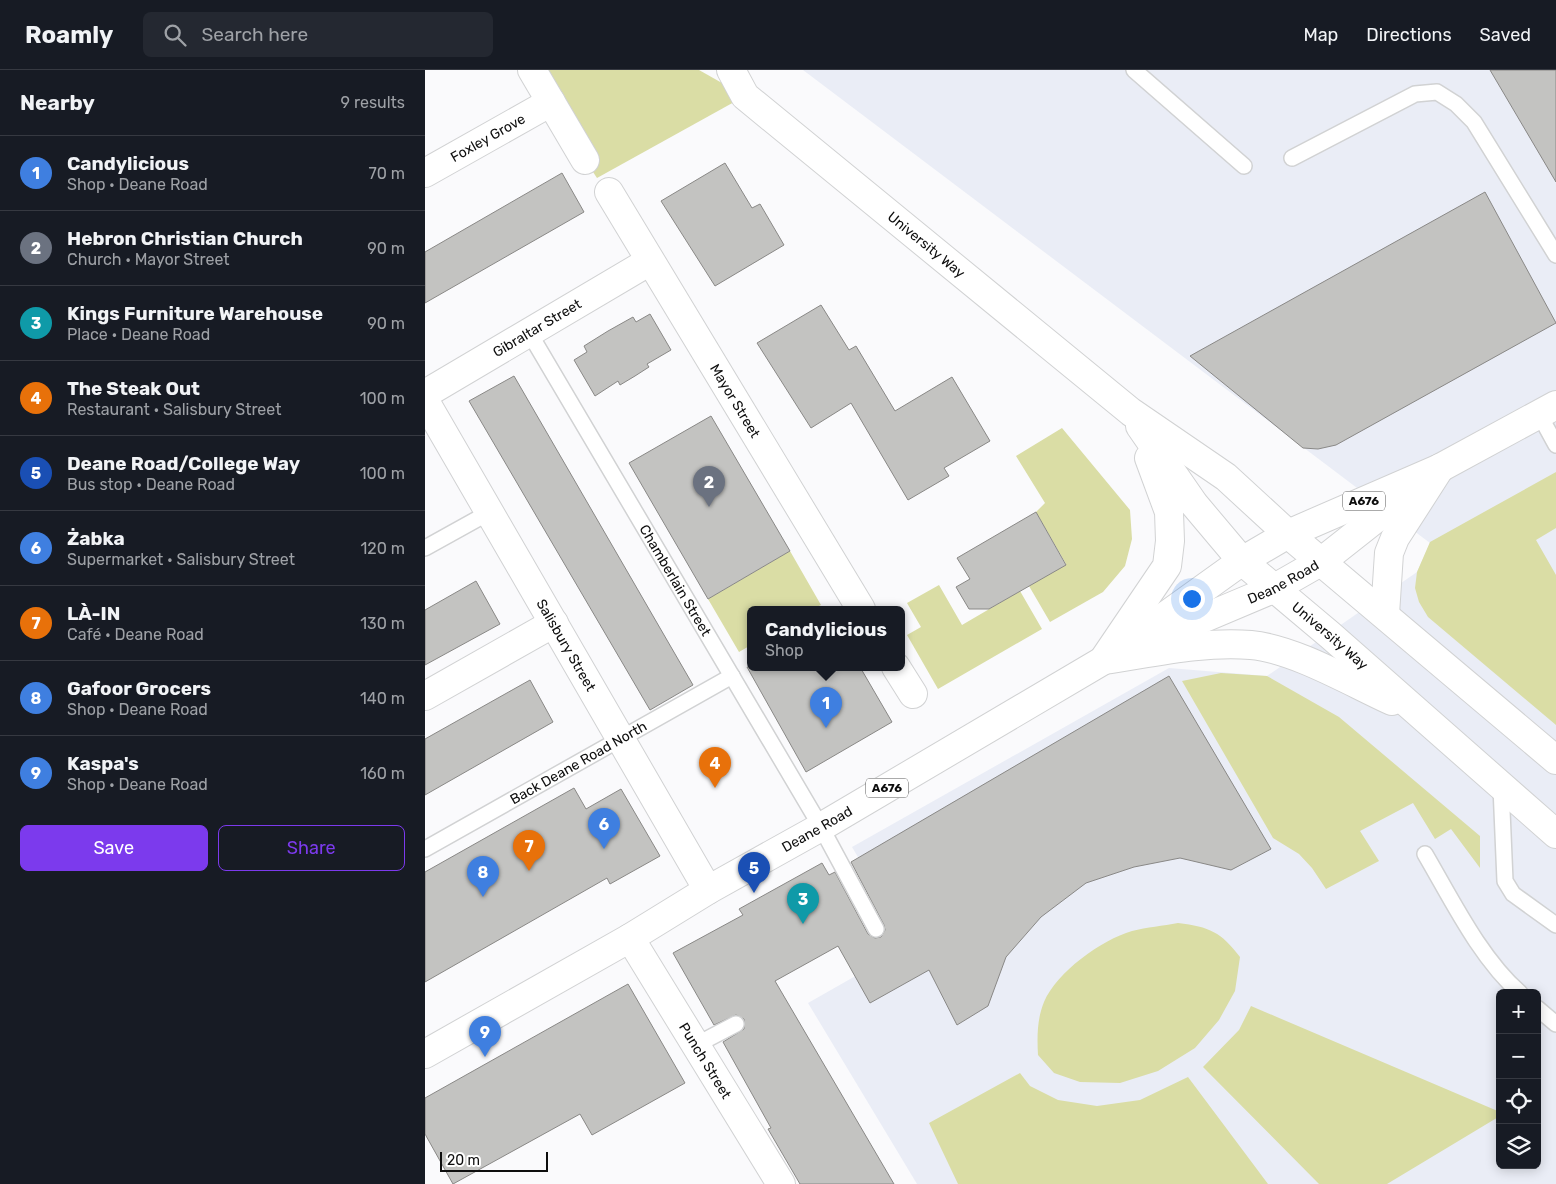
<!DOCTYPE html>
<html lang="en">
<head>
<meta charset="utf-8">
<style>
	body { margin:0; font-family:Rubik,sans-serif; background:#242831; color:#f1f3f6 }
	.controls { position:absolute; right:15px; bottom:15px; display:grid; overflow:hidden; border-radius:8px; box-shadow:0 2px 12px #0003 }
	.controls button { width:45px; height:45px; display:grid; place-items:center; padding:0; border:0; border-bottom:1px solid #363941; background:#171b24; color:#f1f3f6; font:25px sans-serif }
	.scale { position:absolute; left:15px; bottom:12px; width:108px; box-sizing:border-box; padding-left:5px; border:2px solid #0e0e0e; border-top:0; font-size:14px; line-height:18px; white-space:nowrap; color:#0e0e0e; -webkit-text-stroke:4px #fff; paint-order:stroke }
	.you { position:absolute; left:766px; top:528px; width:18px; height:18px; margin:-12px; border:4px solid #fff; border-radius:50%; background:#1a73e8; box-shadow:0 0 0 8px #1a73e833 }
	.badge { display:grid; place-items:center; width:32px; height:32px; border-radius:50%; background:#7c3aed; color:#fff; font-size:16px; font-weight:700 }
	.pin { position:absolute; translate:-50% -41px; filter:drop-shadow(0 1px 2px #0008) }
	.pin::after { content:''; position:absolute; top:26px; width:18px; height:15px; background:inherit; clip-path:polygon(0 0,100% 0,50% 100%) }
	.popup { position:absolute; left:322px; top:536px; width:158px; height:65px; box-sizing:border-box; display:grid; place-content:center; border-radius:8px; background:#171b24; filter:drop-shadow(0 1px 4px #0005); font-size:16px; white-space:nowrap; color:#9ea1a6 }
	.popup b { font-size:19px; color:#f1f3f6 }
	.popup::after { content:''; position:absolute; left:50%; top:100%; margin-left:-10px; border:10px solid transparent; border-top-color:#171b24 }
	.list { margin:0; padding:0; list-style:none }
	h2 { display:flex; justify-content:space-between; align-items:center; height:65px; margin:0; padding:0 20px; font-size:21px }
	h2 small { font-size:16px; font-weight:400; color:#9ea1a6 }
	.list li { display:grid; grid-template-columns:32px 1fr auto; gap:15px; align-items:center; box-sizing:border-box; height:75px; padding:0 20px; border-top:1px solid #363941 }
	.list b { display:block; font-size:19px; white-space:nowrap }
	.list p { margin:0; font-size:16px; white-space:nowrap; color:#9ea1a6 }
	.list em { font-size:16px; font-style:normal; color:#9ea1a6 }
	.actions { display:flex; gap:10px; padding:15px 20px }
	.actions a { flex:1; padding:11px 0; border:1px solid #7c3aed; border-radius:8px; text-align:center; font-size:18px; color:#7c3aed }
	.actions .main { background:#7c3aed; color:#fff }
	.icon { flex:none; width:28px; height:28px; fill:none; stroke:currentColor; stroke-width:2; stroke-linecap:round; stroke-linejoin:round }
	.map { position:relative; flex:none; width:1131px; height:1114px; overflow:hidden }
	header { display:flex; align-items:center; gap:30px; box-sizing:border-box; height:70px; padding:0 25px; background:#171b24; border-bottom:1px solid #363941 }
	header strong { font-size:24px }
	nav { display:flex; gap:28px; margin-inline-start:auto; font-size:18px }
	.search { width:350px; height:45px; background:#242831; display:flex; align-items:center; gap:12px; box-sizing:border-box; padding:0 18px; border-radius:8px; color:#9ea1a6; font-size:19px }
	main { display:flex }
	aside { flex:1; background:#171b24 }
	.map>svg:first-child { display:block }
</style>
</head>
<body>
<header>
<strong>Roamly</strong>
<div class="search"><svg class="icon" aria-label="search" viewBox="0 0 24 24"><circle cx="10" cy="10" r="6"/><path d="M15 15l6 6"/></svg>Search here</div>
<nav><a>Map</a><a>Directions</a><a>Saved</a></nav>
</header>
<main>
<aside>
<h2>Nearby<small>9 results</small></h2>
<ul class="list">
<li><span class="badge" style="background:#3f7fe0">1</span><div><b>Candylicious</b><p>Shop · Deane Road</p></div><em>70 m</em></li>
<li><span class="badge" style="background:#6b7280">2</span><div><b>Hebron Christian Church</b><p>Church · Mayor Street</p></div><em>90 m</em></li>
<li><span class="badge" style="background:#0f9aa8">3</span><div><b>Kings Furniture Warehouse</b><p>Place · Deane Road</p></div><em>90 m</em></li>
<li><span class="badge" style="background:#e8710a">4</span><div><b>The Steak Out</b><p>Restaurant · Salisbury Street</p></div><em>100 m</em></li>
<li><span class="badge" style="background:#1a4fb4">5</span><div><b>Deane Road/College Way</b><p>Bus stop · Deane Road</p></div><em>100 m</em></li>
<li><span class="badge" style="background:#3f7fe0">6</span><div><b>Żabka</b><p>Supermarket · Salisbury Street</p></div><em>120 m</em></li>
<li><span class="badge" style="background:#e8710a">7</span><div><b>LÀ-IN</b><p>Café · Deane Road</p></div><em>130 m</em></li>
<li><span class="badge" style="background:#3f7fe0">8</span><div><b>Gafoor Grocers</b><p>Shop · Deane Road</p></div><em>140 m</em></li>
<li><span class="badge" style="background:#3f7fe0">9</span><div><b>Kaspa's</b><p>Shop · Deane Road</p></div><em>160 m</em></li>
</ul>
<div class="actions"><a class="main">Save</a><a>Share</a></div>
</aside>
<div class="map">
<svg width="1131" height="1114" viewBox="0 0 1131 1114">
	<rect width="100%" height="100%" fill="#fafafc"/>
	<path fill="#eaedf6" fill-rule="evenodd" d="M 378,0 L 1131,0 L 1131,1114 L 492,1114 L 383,933 L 485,875 L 427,777 L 744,598 L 842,606 L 992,502 L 1005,473 ZM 1075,923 L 1112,923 L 1112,1095 L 1075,1095 Z"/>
	<g fill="#dadda5">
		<polygon points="101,0 274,0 320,26 172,108"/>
		<polygon points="637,358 705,440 707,469 700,496 678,522 625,552 604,516 641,494 611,442 620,433 591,386"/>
		<polygon points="1131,402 1131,458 1111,470 1131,505 1131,655 1003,547 994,532 990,518 992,502 1005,472"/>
		<polygon points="365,481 396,535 387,539 326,539 326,575 314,582 283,529"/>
		<polygon points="514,515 537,555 595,521 617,559 513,619 482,565 496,557 482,533"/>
		<polygon points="796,603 842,606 914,647 1055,766 1055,798 1026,759 1010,769 988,733 935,761 954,791 901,819 887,798 874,784 848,768 757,611"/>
		<path d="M 753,853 C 785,857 796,862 815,887 L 810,921 L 794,950 L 770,978 L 733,1001 L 695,1013 L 655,1012 L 629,1003 L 613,985 C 612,967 612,949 619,932 C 632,902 676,870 707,861 C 722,857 738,856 753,853 Z"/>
		<polygon points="826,936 1075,1042 1075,1046 962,1114 894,1114 778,997 814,960"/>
		<polygon points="595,1003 605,1016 633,1030 672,1036 715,1030 763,1007 843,1114 533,1114 504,1053"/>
	</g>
	<g fill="#c3c3c1" stroke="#898886">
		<polygon points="1065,0 1131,0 1131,112"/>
		<polygon points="300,93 327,138 335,134 359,175 290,216 236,131"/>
		<polygon points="137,103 159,142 0,233 0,182"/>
		<polygon points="1060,122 1131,253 911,375 893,379 878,378 765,286"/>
		<polygon points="396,235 424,280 431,276 470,341 527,307 565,371 519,398 524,406 483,430 426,333 386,358 332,273"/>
		<polygon points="225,244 246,280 222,294 224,297 210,306 195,315 193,311 170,326 149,290 162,282 159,276 183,261 208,247 211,252"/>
		<polygon points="89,306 268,615 225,640 44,331"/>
		<polygon points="286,346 365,481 283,529 204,393"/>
		<polygon points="611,442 641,495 564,539 544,539 531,517 545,509 532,488"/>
		<polygon points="51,511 75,554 0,595 0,540"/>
		<polygon points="322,597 435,597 467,652 381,702"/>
		<polygon points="744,606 846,779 806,800 755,788 709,797 661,813 616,847 581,887 563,936 532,955 504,900 445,933 413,876 350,911 469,1114 375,1114 343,1059 346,1058 298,972 319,959 319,949 311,945 289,955 248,883 318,845 314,839 397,793 404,805 410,802 443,864 450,868 456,867 460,860 459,855 426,792"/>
		<polygon points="105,610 128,652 0,725 0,669"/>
		<polygon points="149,718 161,739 196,719 235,786 185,814 182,808 0,912 0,802"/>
		<polygon points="203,914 260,1013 167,1065 155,1044 28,1114 0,1064 0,1028"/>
	</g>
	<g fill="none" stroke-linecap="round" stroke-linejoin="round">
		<g stroke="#d1d2d3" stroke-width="18">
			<g id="lane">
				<polyline points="709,0 819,96"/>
				<polyline points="867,88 990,24 1012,22 1031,34 1049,52 1131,185"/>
				<path id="s1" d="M 105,264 L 396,757 L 451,859"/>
				<polyline points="1114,344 1131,375"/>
				<polyline points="0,478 65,442"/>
				<polyline points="1076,717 1080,811 1088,824 1131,855"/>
				<path id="s2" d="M 0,779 L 307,606"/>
				<path d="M 1000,784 C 1027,830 1055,888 1095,923"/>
				<polyline points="1112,938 1131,954"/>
				<polyline points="271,975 311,954"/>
			</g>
		</g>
		<g stroke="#d1d2d3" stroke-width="30">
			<g id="street">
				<polyline points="107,0 160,90"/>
				<path id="s3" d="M 0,103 L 126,32"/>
				<path id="s4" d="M 184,122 L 436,539"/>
				<path id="s5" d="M 0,324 L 225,191"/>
				<path id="s6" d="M 0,331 L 283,820"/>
				<polyline points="471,597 488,624"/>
				<polyline points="0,626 129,553"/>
				<path id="s7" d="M 205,868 L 356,1114"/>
			</g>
		</g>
		<g stroke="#d1d2d3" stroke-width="30">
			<g id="secondary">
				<path id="s8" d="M 306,0 L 320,26 L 706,342 L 801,407 L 863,464 L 1131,690"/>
				<path id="s9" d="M 715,356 L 769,434 L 817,491 L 905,565 L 1131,764"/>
				<polyline points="960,544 964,483 970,468 1015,398"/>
				<polyline points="679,589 742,496 745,471 744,442 724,388"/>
				<path d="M 679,590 C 727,583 777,571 826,575 C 870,579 927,613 967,631"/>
			</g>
		</g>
		<g stroke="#d1d2d3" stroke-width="30">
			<g id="primary">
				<path id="s10" d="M 720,573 L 848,519 L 897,491 L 987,420"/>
				<path id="s11" d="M 0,984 L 205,868 L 283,820 L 396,757 L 679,590 L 817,491 L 863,464 L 1015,398 L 1131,335"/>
			</g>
		</g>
		<use href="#lane" stroke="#fff" stroke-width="15"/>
		<use href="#street" stroke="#fff" stroke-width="28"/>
		<use href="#secondary" stroke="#fff" stroke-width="28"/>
		<use href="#primary" stroke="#fff" stroke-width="28"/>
	</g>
	<g text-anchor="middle" stroke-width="5" stroke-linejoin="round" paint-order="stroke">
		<g fill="#fff" stroke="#565656" stroke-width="1">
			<rect x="918" y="421.5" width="42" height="19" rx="4"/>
			<rect x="441" y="708.5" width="42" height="19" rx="4"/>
		</g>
		<g font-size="12" font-weight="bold" fill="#0e0e0e">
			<text x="939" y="435">A676</text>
			<text x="462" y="722">A676</text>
		</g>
		<g font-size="14" fill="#0e0e0e" stroke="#fff">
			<text dy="5" stroke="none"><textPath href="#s3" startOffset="72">Foxley Grove</textPath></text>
			<text dy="5" stroke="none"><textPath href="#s8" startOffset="264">University Way</textPath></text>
			<text dy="5" stroke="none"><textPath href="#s5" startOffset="130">Gibraltar Street</textPath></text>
			<text dy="5" stroke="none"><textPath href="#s4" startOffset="244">Mayor Street</textPath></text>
			<text dy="5" stroke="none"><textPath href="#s1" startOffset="286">Chamberlain Street</textPath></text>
			<text dy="5" stroke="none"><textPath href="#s10" startOffset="151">Deane Road</textPath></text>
			<text dy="5" stroke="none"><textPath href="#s9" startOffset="285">University Way</textPath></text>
			<text dy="5" stroke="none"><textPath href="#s6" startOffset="282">Salisbury Street</textPath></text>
			<text dy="5" stroke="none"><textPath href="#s2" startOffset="176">Back Deane Road North</textPath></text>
			<text dy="5" stroke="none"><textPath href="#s11" startOffset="452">Deane Road</textPath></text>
			<text dy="5" stroke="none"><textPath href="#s7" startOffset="144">Punch Street</textPath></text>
		</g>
	</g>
</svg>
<div class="controls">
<button>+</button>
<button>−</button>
<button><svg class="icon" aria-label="locate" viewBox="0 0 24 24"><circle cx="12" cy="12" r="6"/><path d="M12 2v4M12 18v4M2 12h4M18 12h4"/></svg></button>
<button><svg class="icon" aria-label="layers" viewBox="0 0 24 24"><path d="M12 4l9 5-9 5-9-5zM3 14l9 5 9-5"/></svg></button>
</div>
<div class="scale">20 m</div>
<div class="you"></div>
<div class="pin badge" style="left:401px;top:658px;background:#3f7fe0">1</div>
<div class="popup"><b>Candylicious</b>Shop</div>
<div class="pin badge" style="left:284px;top:437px;background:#6b7280">2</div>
<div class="pin badge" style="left:378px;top:854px;background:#0f9aa8">3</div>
<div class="pin badge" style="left:290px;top:718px;background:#e8710a">4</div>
<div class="pin badge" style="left:329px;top:823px;background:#1a4fb4">5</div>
<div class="pin badge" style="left:179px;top:779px;background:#3f7fe0">6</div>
<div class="pin badge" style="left:104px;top:801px;background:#e8710a">7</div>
<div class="pin badge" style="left:58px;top:827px;background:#3f7fe0">8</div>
<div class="pin badge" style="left:60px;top:987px;background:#3f7fe0">9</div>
</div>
</main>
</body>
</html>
